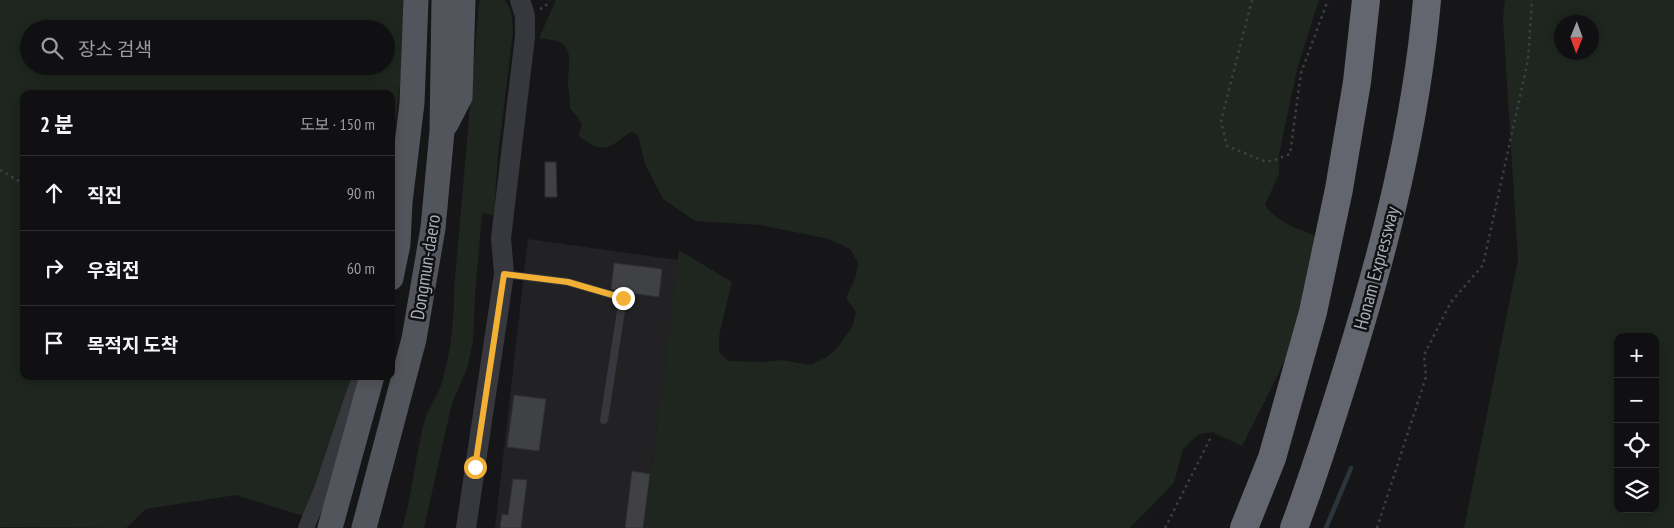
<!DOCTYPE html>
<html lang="ko">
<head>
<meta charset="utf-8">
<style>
	body { margin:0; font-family:"PT Sans Narrow","Noto Sans KR",sans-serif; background:#1e1e20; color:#f1f3f6 }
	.controls { position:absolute; right:15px; bottom:15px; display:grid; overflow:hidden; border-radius:10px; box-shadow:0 2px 12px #0003 }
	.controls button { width:45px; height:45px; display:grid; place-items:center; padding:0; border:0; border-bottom:1px solid #303032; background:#101012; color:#f1f3f6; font:25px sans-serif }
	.compass { position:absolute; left:1554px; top:15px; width:45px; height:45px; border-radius:50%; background:#101012; box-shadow:0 2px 12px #0003; rotate:181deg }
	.stop { position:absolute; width:15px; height:15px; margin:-11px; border:4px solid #f2b134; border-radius:50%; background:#fff }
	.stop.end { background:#f2b134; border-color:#fff; box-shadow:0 1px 5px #0008 }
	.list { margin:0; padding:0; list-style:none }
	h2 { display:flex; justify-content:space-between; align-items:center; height:65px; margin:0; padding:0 20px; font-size:21px }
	h2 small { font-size:16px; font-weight:400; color:#9c9d9f }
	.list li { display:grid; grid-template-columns:32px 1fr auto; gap:15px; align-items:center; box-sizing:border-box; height:75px; padding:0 20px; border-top:1px solid #303032 }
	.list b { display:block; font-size:19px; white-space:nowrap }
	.list em { font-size:16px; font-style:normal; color:#9c9d9f }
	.icon { flex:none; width:28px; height:28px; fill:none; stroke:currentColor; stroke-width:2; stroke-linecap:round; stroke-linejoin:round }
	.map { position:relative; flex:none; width:1674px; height:528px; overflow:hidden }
	.search { position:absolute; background:#101012; box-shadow:0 2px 12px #0003; left:20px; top:20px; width:375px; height:55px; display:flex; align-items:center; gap:12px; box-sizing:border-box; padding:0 18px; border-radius:28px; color:#9c9d9f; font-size:19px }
	.panel { position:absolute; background:#101012; box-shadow:0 2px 12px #0003; left:20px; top:90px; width:375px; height:290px; border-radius:10px }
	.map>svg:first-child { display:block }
</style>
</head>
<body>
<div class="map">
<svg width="1674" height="528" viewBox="0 0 1674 528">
	<rect width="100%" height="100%" fill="#161618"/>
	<polygon fill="#222225" points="528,239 678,260 644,528 495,528"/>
	<g fill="#1e261f" fill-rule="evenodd">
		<path d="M 0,0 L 407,0 L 406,35 L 391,158 L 391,94 L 24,94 L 24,376 L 351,376 L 334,433 L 303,516 L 236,495 L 146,509 L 126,528 L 0,527 ZM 29,29 L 386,29 L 386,66 L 29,66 Z"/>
		<path d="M 480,0 L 504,0 C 513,8 512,20 513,32 L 498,155 L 494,215 L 482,213 L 475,296 L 473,341 L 467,369 L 452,403 L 424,528 L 402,528 C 413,493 415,455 425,419 C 429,407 437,397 441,385 C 451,353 454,323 454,290 L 479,3 Z"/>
		<path d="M 556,0 L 1319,0 L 1297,69 L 1279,155 L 1279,174 L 1265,205 C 1278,223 1298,229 1318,237 L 1290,349 L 1268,395 L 1242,446 L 1212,432 L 1199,434 L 1183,449 L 1174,483 L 1130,528 L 644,528 L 679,250 L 732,282 L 719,336 L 719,352 L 729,361 L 765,362 L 781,360 L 811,365 L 828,356 L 838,347 L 852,327 L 856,312 L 846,298 L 856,276 L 858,263 L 850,249 L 829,239 L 760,225 L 695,221 L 663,199 L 645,164 L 638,135 L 630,132 C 608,150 600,154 578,135 L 582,125 L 578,117 L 570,109 C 570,101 569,94 568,86 C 567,74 573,56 565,46 C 560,39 547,40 539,38 Z"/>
		<path d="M 1505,0 L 1674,0 L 1674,528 L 1464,528 L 1518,259 L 1503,18 ZM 1562,22 L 1592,22 L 1592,52 L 1562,52 ZM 1618,337 L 1655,337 L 1655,509 L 1618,509 Z"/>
	</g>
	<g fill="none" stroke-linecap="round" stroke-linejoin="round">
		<polyline stroke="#2c353c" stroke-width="4.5" points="1326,528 1351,468"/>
	</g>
	<g fill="#404145" stroke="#303034">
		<polygon points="545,162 556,162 557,197 545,197"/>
		<polygon points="614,263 662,269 659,297 623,292 611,289"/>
		<polygon points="514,395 546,399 539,451 507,447"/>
		<polygon points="632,471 650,474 643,528 625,528"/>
		<polygon points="513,479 527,480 521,528 500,528 502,514 508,515"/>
	</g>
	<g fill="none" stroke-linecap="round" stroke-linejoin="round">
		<g stroke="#3d3f44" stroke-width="2.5" stroke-dasharray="2.5 4" stroke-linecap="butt">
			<polyline points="1252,0 1221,121 1227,146 1264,161 1272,161 1290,154 1301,73 1328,0"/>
			<polyline points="540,9 545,7 549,0"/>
			<polyline points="0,170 24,184"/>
			<polyline points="1165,528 1211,437"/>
			<polyline points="1377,528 1426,377 1424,355 1451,302 1483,265 1528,60 1532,0"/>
		</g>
		<polyline stroke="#37383d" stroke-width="8" points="504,274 568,282 623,298 604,420"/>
		<polyline stroke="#37383d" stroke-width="16" points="306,528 322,489 360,376"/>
		<polyline stroke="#37383d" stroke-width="20" points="466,528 504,274 501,238 525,37 525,16 520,0"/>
		<g stroke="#53555c" stroke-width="25">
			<polyline points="446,124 460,97 463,0"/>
			<polyline points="391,278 398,244 400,202 412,103 416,0"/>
			<polyline points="330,528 372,376"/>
			<polyline points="364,528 414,339 433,228 442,131 444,0"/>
		</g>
		<g stroke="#63666e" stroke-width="28">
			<polyline points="1244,528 1272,458 1313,312 1339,189 1357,82 1366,0"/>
			<path d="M 1294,528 C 1314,475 1331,421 1348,366 C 1385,247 1416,125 1427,0"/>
		</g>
	</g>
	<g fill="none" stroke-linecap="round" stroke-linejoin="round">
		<polyline stroke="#f2b134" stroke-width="6" points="475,467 504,274 568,282 623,298"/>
	</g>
	<g text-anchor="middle" stroke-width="5" stroke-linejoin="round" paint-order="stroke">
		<g font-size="19" fill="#a8adb8" stroke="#111113">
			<text transform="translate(425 267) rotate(-81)" y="7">Dongmun-daero</text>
			<text transform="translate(1376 268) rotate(-75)" y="7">Honam Expressway</text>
		</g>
	</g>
</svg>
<div class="controls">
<button>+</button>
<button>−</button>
<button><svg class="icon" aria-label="locate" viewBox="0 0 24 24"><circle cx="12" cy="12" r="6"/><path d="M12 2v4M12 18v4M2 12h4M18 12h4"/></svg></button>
<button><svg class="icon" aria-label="layers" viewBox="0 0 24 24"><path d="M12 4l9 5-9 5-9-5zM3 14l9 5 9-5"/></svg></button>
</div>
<svg class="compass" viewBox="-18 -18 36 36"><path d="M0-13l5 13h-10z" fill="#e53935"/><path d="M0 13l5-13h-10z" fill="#9c9d9f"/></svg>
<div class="stop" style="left:475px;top:467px"></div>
<div class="stop end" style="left:623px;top:298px"></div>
<div class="search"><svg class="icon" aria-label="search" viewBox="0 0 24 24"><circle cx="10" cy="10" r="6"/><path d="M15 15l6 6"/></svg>장소 검색</div>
<section class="panel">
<h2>2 분<small>도보 · 150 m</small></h2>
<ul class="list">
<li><svg class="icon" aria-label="ahead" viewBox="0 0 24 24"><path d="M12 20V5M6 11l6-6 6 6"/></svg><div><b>직진</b></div><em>90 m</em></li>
<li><svg class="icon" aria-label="right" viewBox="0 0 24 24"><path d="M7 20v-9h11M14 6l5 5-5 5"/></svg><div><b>우회전</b></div><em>60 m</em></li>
<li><svg class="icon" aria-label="arrive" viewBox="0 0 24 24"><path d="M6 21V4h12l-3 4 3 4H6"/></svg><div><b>목적지 도착</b></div></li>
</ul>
</section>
</div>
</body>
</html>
